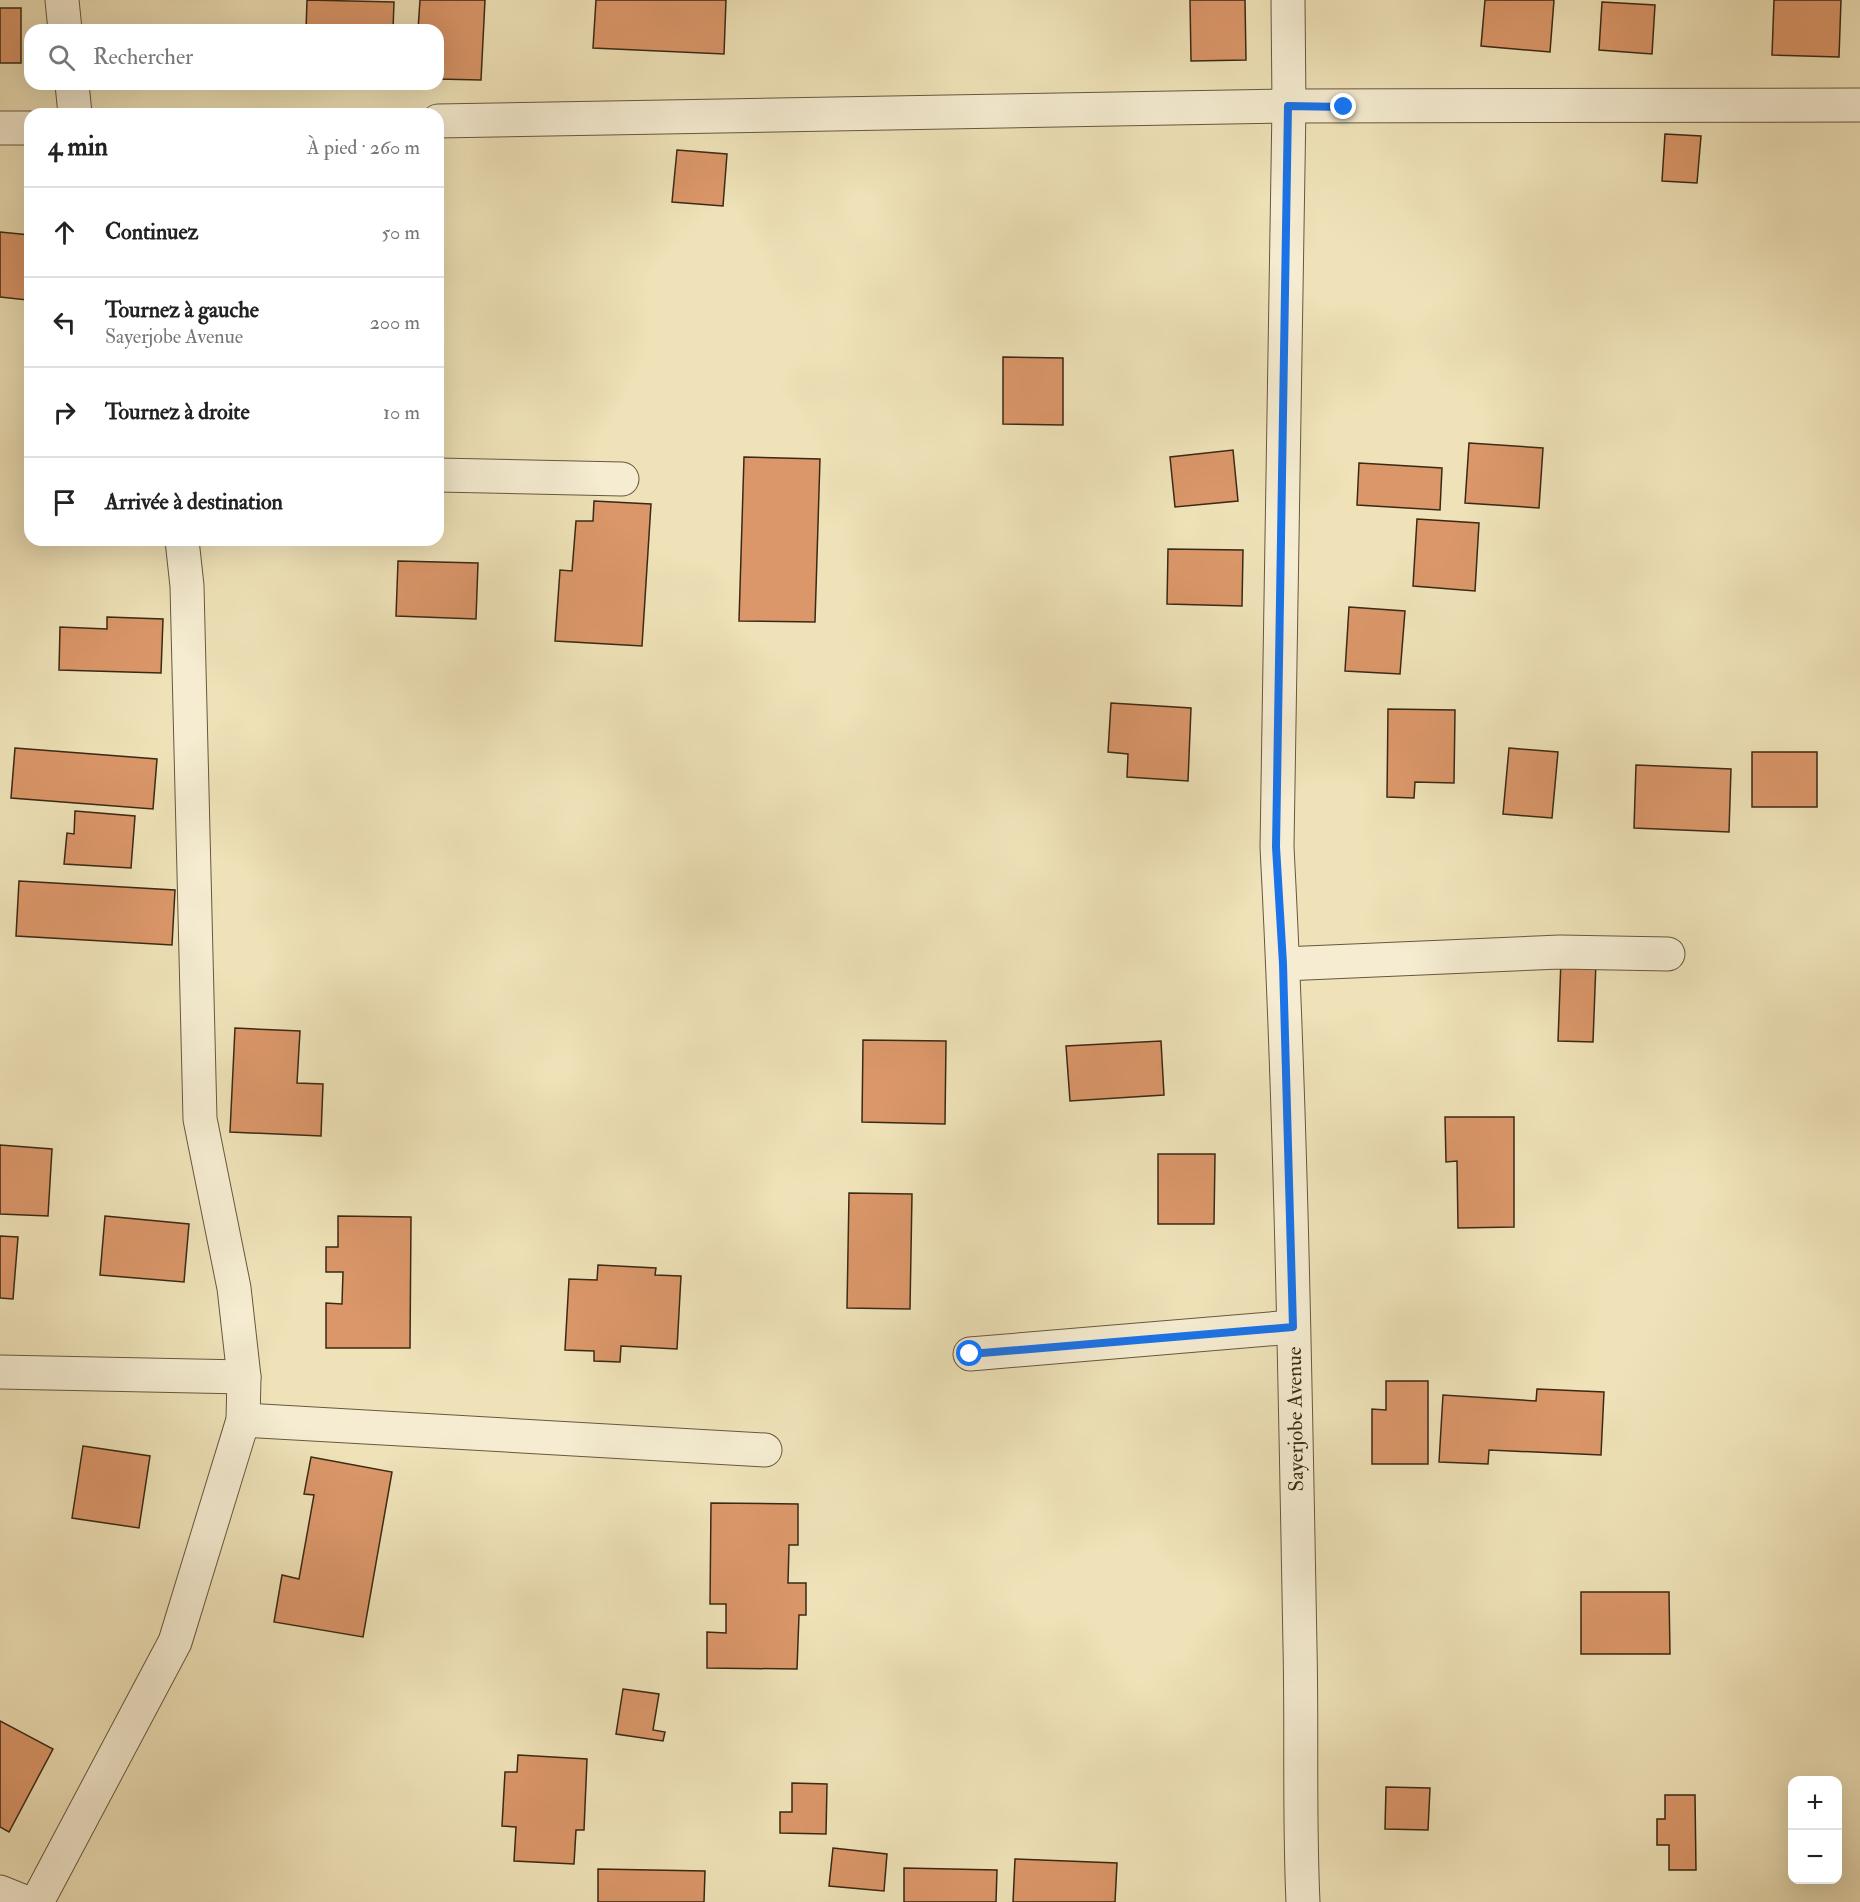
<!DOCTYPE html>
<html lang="fr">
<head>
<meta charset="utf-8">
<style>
	body { margin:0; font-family:"IM FELL Double Pica",serif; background:#f6f6f6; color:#222 }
	.controls { position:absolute; right:18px; bottom:18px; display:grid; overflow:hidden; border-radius:12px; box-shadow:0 6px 24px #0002 }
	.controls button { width:54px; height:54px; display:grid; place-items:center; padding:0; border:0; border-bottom:2px solid #e0e0e0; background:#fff; color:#222; font:30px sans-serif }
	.stop { position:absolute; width:18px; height:18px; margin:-14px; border:4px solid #1a73e8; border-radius:50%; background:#fff }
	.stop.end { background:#1a73e8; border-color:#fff; box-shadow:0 2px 6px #0008 }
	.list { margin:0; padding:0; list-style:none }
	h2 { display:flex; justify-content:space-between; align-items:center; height:78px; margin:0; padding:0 24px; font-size:26px }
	h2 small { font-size:20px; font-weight:400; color:#767676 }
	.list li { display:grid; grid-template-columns:39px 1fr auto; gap:18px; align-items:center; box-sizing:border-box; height:90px; padding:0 24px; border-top:2px solid #e0e0e0 }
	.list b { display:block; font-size:22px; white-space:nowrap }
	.list p { margin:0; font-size:20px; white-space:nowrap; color:#767676 }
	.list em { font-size:20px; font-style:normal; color:#767676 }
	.icon { flex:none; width:33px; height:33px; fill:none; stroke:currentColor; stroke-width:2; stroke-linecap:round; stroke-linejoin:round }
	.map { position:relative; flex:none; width:1860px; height:1902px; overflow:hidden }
	.search { position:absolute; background:#fff; box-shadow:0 6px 24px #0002; left:24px; top:24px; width:420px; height:66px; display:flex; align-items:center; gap:15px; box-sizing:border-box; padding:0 21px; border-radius:18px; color:#767676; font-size:22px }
	.panel { position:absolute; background:#fff; box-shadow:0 6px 24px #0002; left:24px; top:108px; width:420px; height:438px; border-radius:18px }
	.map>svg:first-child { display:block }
</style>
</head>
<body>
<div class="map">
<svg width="1860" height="1902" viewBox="0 0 1860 1902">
	<rect width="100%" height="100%" fill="#efe2b8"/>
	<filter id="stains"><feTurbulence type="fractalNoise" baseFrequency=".00333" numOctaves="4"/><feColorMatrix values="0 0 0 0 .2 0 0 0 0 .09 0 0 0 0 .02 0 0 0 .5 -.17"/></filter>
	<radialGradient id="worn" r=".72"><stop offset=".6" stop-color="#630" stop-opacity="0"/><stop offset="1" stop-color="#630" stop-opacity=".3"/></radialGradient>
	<g fill="#db976a" stroke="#3a2a14" stroke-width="1.5">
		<polygon points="307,0 394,2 393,30 306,30"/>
		<polygon points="420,0 485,0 481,80 438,79 438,30 418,30"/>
		<polygon points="596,0 726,0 724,54 593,48"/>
		<polygon points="1190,0 1245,0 1246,60 1191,61"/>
		<polygon points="1485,0 1554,0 1550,52 1481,46"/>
		<polygon points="1774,0 1841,0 1839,57 1772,55"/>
		<polygon points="1602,2 1655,5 1652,54 1599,50"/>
		<rect x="0" y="8" width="21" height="55"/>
		<polygon points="1665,134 1701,136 1697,183 1662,181"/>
		<polygon points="677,150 727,154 723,206 672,202"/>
		<polygon points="0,232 30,235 30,268 27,300 0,297"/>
		<polygon points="1003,357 1063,358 1063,425 1003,424"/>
		<polygon points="1469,443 1543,448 1539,508 1465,503"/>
		<polygon points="1233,450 1238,501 1175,507 1170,457"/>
		<polygon points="744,457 820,459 815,622 739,621"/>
		<polygon points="1359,463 1442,468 1440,510 1357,505"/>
		<polygon points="594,501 651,504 642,646 555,641 560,570 572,571 576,521 593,521"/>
		<polygon points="1417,519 1479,523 1475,591 1413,586"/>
		<polygon points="1168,549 1243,550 1242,606 1167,604"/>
		<polygon points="398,561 478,563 476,619 396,616"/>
		<polygon points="1349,607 1405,611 1400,674 1345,671"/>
		<polygon points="107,617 163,619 161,673 59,670 60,627 107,629"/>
		<polygon points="1111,703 1191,708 1188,781 1127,777 1128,754 1108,752"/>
		<polygon points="1388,709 1455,710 1454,783 1415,782 1414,798 1387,797"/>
		<polygon points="15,748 157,759 153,809 11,798"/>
		<polygon points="1509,748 1558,752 1552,818 1503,814"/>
		<rect x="1752" y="752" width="65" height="55"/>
		<polygon points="1636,765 1731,769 1729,832 1634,828"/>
		<polygon points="75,811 135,816 131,868 64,864 67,833 74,834"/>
		<polygon points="19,881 175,890 172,945 16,936"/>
		<polygon points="1561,960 1596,962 1593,1042 1558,1041"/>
		<polygon points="235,1028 300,1031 297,1083 323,1084 321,1136 230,1132"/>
		<polygon points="863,1040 946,1041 945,1124 862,1122"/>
		<polygon points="1161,1041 1164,1095 1070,1101 1066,1046"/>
		<polygon points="1445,1117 1514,1117 1514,1227 1458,1228 1457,1161 1446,1162"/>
		<polygon points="0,1145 52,1149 48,1216 0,1214"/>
		<polygon points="1158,1154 1215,1154 1214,1224 1158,1224"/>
		<polygon points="849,1193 912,1194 910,1309 847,1308"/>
		<polygon points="105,1216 189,1224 184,1282 100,1275"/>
		<polygon points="338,1216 411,1217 410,1348 326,1348 326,1303 342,1304 343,1272 326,1272 326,1247 338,1247"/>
		<polygon points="0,1236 18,1237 13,1299 0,1298"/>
		<polygon points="598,1265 656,1268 655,1275 681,1276 677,1349 621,1346 620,1362 594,1361 594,1351 565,1350 569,1279 597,1280"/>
		<polygon points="1386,1381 1428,1381 1428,1464 1372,1464 1372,1409 1386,1410"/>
		<polygon points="1537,1389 1604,1392 1601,1455 1489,1450 1488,1464 1439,1462 1443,1395 1536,1401"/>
		<polygon points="83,1446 150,1456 139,1528 72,1518"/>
		<polygon points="311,1457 392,1472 363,1637 274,1622 282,1575 299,1579 314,1495 304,1494"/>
		<polygon points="711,1503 798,1504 798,1545 789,1545 788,1583 806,1583 806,1615 799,1615 797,1669 707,1668 707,1632 726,1633 726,1604 710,1604"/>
		<polygon points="1581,1592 1669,1592 1670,1654 1581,1654"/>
		<polygon points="623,1689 659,1694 653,1730 665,1732 663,1741 616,1734"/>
		<polygon points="0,1721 53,1749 9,1832 0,1827"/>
		<polygon points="518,1755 587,1759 584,1830 576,1830 574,1864 514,1861 516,1827 502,1826 505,1772 517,1772"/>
		<polygon points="792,1783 827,1784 826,1834 780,1833 780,1812 792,1812"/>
		<polygon points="1386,1787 1430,1788 1428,1830 1385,1829"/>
		<polygon points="1665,1795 1695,1795 1696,1870 1669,1870 1669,1845 1657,1845 1657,1819 1665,1819"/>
		<polygon points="833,1848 887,1854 884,1891 829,1886"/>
		<polygon points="1015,1859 1117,1863 1115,1902 1013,1902"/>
		<polygon points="904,1868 997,1870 996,1902 904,1902"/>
		<polygon points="598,1869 705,1871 704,1902 598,1902"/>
	</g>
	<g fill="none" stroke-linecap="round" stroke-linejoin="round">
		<g stroke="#67583d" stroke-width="35">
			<g id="minor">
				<polyline points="62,0 65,30"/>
				<polyline points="72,84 75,114"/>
				<polyline points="438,121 1289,106 1860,105"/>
				<polyline points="0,128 30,128"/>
				<polyline points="438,475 622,479"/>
				<polyline points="1283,964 1560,952 1668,954"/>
				<polyline points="970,1354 1293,1327"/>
				<polyline points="0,1372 244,1377"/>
				<polyline points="243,1420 765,1450"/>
				<polyline points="0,1892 25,1902"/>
				<polyline points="37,1902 175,1642 243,1420 244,1377 234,1288 200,1119 187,586 182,540"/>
			</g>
		</g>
		<g stroke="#67583d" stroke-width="35">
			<path id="tertiary" d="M 1288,0 L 1289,106 L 1277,847 C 1291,1113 1295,1380 1300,1647 C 1302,1732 1299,1817 1303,1902"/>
		</g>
		<use href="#minor" stroke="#f5ecd1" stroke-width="33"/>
		<use href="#tertiary" stroke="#f5ecd1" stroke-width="33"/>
	</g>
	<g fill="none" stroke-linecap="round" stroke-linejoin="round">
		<polyline stroke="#1a73e8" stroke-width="8" points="970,1354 1293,1327 1283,964 1276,847 1288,106 1344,107"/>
	</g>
	<g text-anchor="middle" stroke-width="6" stroke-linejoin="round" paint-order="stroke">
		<g font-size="21" fill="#3a2a14" stroke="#f5ecd1">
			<text transform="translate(1295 1419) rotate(-91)" y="7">Sayerjobe Avenue</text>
		</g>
	</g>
	<rect width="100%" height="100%" filter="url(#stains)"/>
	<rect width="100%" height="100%" fill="url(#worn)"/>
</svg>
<div class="controls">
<button>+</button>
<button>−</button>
</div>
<div class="stop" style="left:970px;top:1354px"></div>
<div class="stop end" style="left:1344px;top:107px"></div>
<div class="search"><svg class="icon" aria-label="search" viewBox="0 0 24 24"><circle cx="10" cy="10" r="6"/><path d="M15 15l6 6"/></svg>Rechercher</div>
<section class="panel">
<h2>4 min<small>À pied · 260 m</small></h2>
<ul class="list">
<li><svg class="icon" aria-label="ahead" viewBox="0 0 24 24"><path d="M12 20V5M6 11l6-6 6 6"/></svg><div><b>Continuez</b></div><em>50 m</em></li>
<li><svg class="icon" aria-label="left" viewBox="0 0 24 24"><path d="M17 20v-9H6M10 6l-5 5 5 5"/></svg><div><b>Tournez à gauche</b><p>Sayerjobe Avenue</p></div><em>200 m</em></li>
<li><svg class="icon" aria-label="right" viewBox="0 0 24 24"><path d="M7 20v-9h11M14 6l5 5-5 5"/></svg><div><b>Tournez à droite</b></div><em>10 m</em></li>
<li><svg class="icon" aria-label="arrive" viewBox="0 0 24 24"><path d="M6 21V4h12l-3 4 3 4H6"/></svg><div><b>Arrivée à destination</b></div></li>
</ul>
</section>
</div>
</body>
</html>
